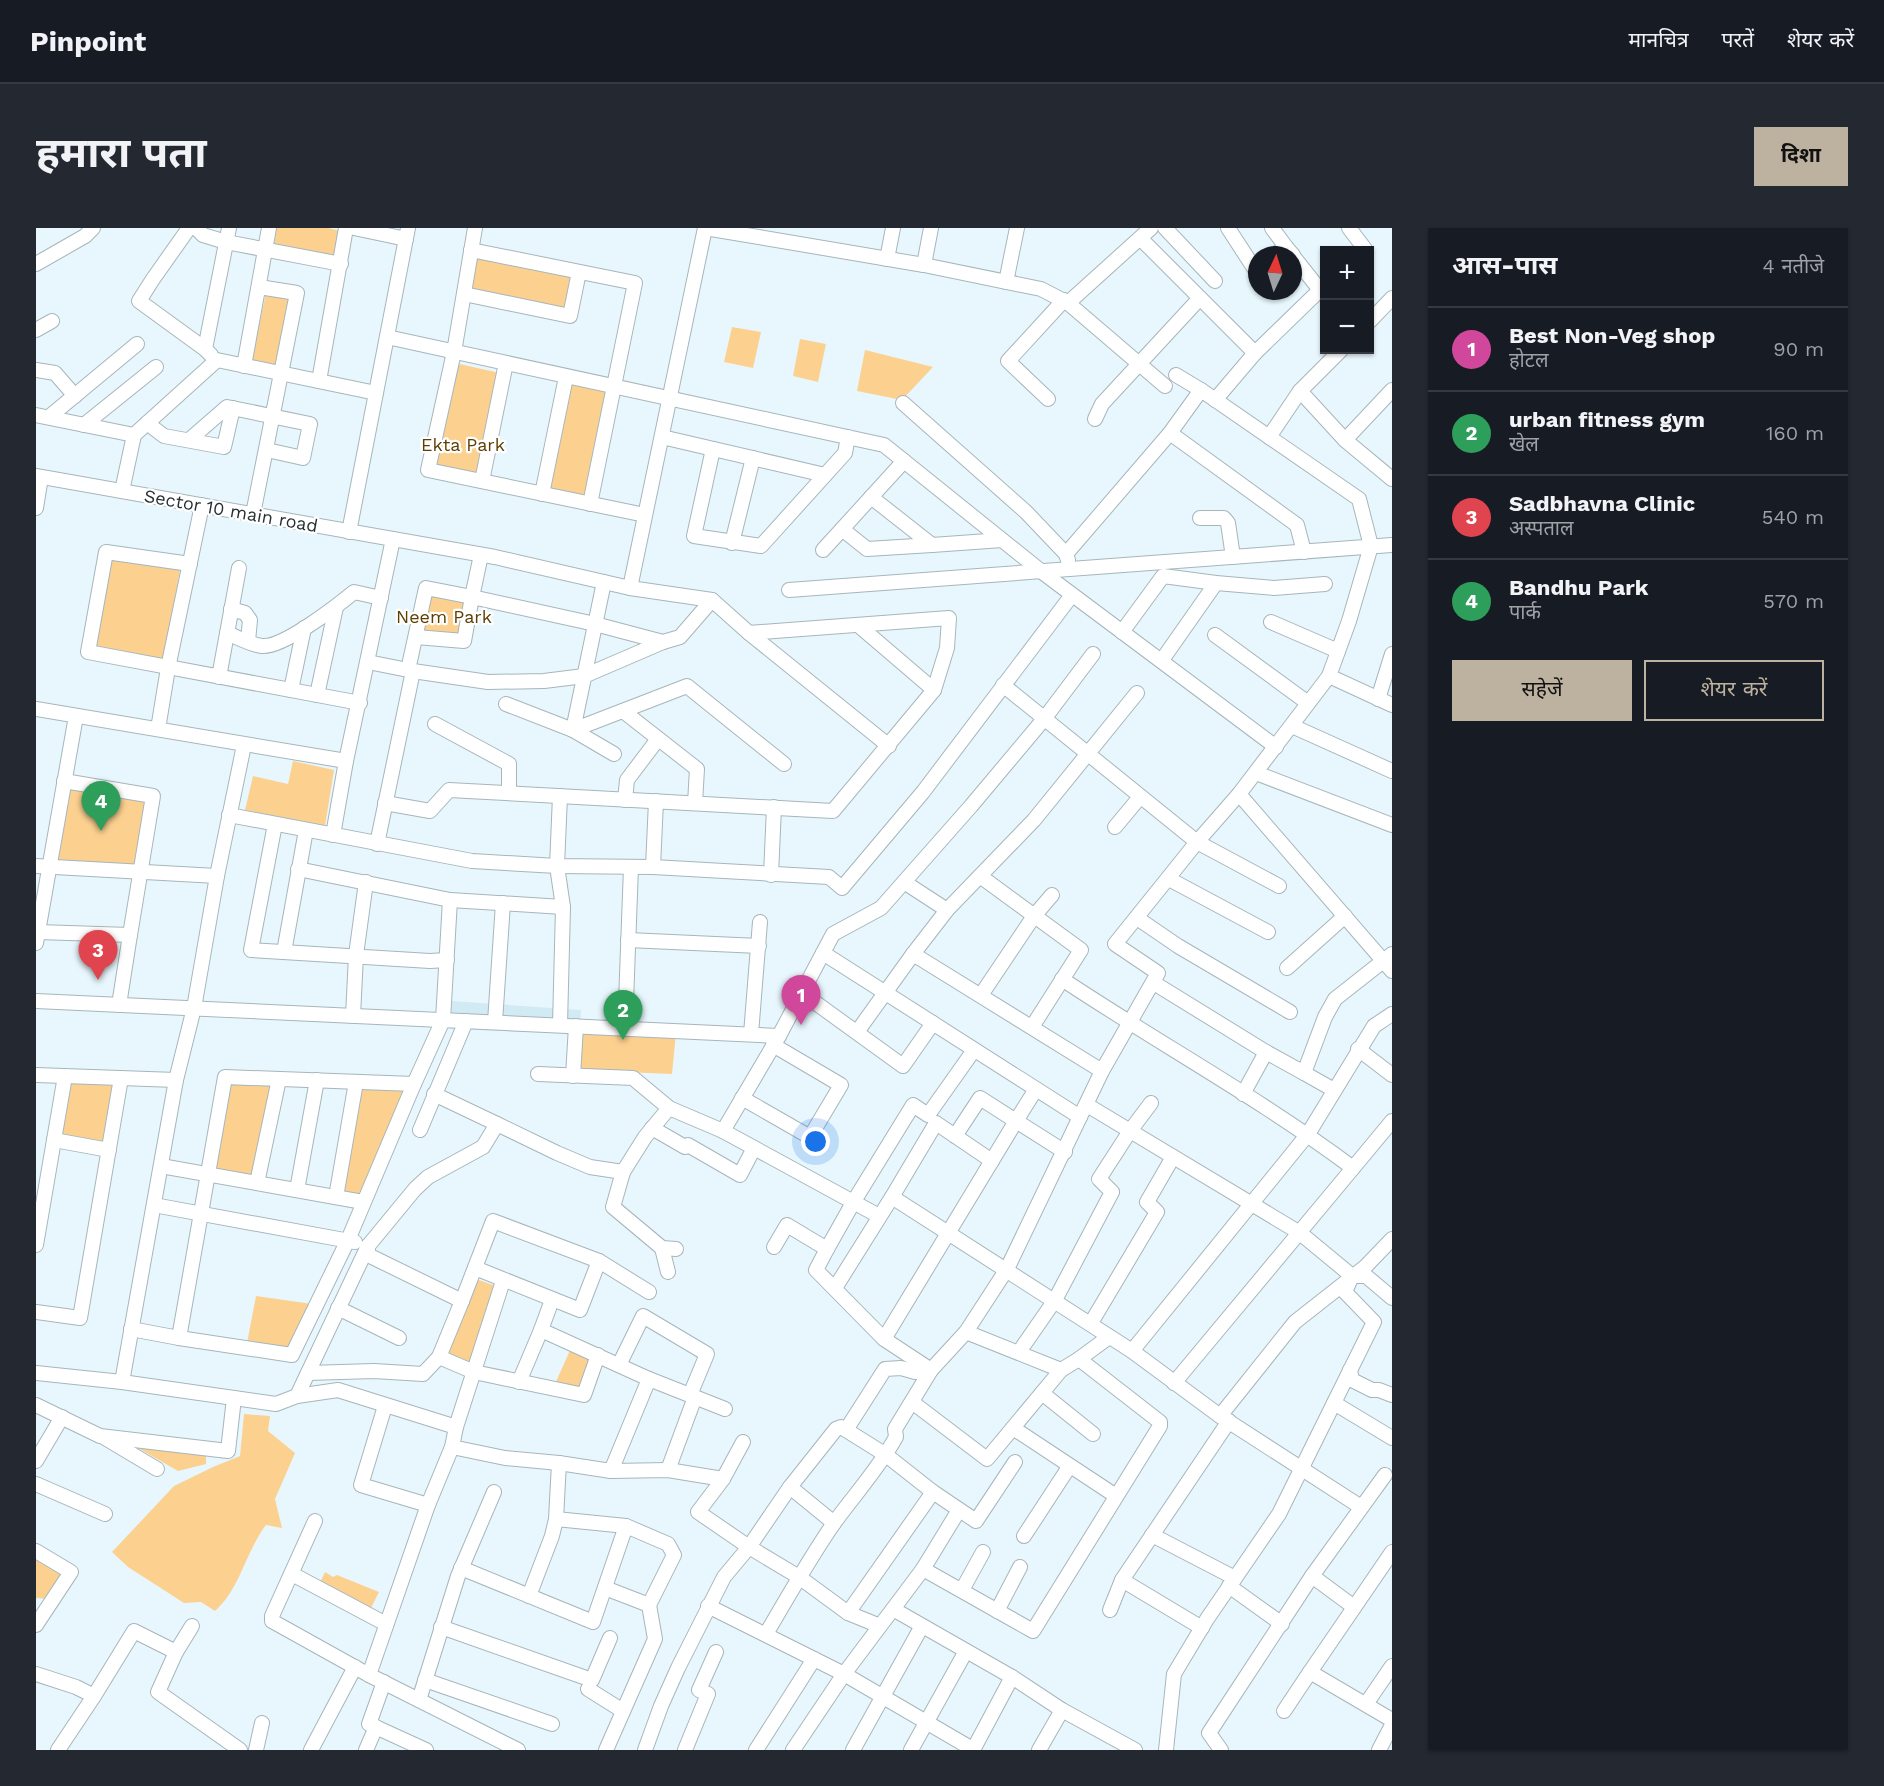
<!DOCTYPE html>
<html lang="hi">
<head>
<meta charset="utf-8">
<style>
	body { margin:0; font-family:"Work Sans","Noto Sans Devanagari",sans-serif; background:#242831; color:#f1f3f6 }
	.controls { position:absolute; right:18px; top:18px; display:grid; overflow:hidden; border-radius:0px; box-shadow:0 2px 4px #0004 }
	.controls button { width:54px; height:54px; display:grid; place-items:center; padding:0; border:0; border-bottom:2px solid #363941; background:#171b24; color:#f1f3f6; font:30px sans-serif }
	.compass { position:absolute; left:1212px; top:18px; width:54px; height:54px; border-radius:50%; background:#171b24; box-shadow:0 2px 4px #0004; rotate:4deg }
	.you { position:absolute; left:780px; top:914px; width:21px; height:21px; margin:-15px; border:4px solid #fff; border-radius:50%; background:#1a73e8; box-shadow:0 0 0 9px #1a73e833 }
	.badge { display:grid; place-items:center; width:39px; height:39px; border-radius:50%; background:#bdb19f; color:#fff; font-size:20px; font-weight:700 }
	.pin { position:absolute; translate:-50% -50px; filter:drop-shadow(0 2px 3px #0008) }
	.pin::after { content:''; position:absolute; top:32px; width:21px; height:18px; background:inherit; clip-path:polygon(0 0,100% 0,50% 100%) }
	.list { margin:0; padding:0; list-style:none }
	h2 { display:flex; justify-content:space-between; align-items:center; height:78px; margin:0; padding:0 24px; font-size:26px }
	h2 small { font-size:20px; font-weight:400; color:#9ea1a6 }
	.list li { display:grid; grid-template-columns:39px 1fr auto; gap:18px; align-items:center; box-sizing:border-box; height:84px; padding:0 24px; border-top:2px solid #363941 }
	.list b { display:block; font-size:22px; white-space:nowrap }
	.list p { margin:0; font-size:20px; white-space:nowrap; color:#9ea1a6 }
	.list em { font-size:20px; font-style:normal; color:#9ea1a6 }
	.actions { display:flex; gap:12px; padding:18px 24px }
	.actions a { flex:1; padding:14px 0; border:2px solid #bdb19f; border-radius:0px; text-align:center; font-size:21px; color:#bdb19f }
	.actions .main { background:#bdb19f; color:#111 }
	.map { position:relative; flex:none; width:1356px; height:1522px; overflow:hidden; border-radius:0px }
	header { display:flex; align-items:center; gap:36px; box-sizing:border-box; height:84px; padding:0 30px; background:#171b24; border-bottom:2px solid #363941 }
	header strong { font-size:28px }
	nav { display:flex; gap:33px; margin-inline-start:auto; font-size:21px }
	.intro { display:flex; align-items:center; justify-content:space-between; box-sizing:border-box; height:144px; padding:0 36px }
	h1 { margin:0; font-size:42px }
	.button { padding:15px 27px; border-radius:0px; background:#bdb19f; color:#111; font-size:21px; font-weight:700 }
	main { display:flex; gap:36px; padding:0 36px }
	aside { flex:1; background:#171b24; border-radius:0px; box-shadow:0 2px 4px #0004 }
	.map>svg:first-child { display:block }
</style>
</head>
<body>
<header>
<strong>Pinpoint</strong>
<nav><a>मानचित्र</a><a>परतें</a><a>शेयर करें</a></nav>
</header>
<div class="intro"><h1>हमारा पता</h1><a class="button">दिशा</a></div>
<main>
<div class="map">
<svg width="1356" height="1522" viewBox="0 0 1356 1522">
	<rect width="100%" height="100%" fill="#e7f7fd"/>
	<polygon fill="#d2eaf3" points="416,773 545,782 544,806 414,801"/>
	<g fill="#fcd190">
		<polygon points="241,0 292,0 305,3 299,29 238,17"/>
		<polygon points="440,30 536,49 531,83 435,62"/>
		<polygon points="230,65 254,70 240,140 215,135"/>
		<polygon points="696,99 725,104 717,140 688,134"/>
		<polygon points="764,111 790,116 782,154 757,148"/>
		<polygon points="829,122 897,139 866,172 821,163"/>
		<polygon points="419,135 468,146 447,251 394,240"/>
		<polygon points="534,154 572,162 551,269 511,259"/>
		<polygon points="75,332 144,342 127,434 58,419"/>
		<polygon points="390,364 432,372 426,411 382,408"/>
		<polygon points="257,533 298,542 289,598 209,582 217,548 252,556"/>
		<polygon points="28,553 116,568 105,644 13,638"/>
		<polygon points="544,802 640,805 636,846 540,842"/>
		<polygon points="34,852 81,853 70,917 24,910"/>
		<polygon points="192,854 238,855 222,952 176,944"/>
		<polygon points="323,858 373,860 326,973 303,967"/>
		<polygon points="437,1050 460,1058 434,1137 408,1126"/>
		<polygon points="220,1068 276,1076 255,1121 211,1115"/>
		<polygon points="535,1120 557,1129 545,1165 519,1156"/>
		<path d="M 208,1186 L 234,1188 L 232,1203 L 259,1225 L 239,1271 L 246,1300 L 230,1297 C 210,1323 204,1361 179,1383 L 165,1374 L 148,1375 L 92,1339 L 76,1324 L 138,1258 L 177,1239 L 204,1228 Z"/>
		<polygon points="90,1213 170,1224 170,1236 142,1243"/>
		<polygon points="0,1328 32,1345 14,1371 0,1370"/>
		<polygon points="289,1344 297,1349 301,1347 343,1364 333,1384 283,1357"/>
	</g>
	<g fill="none" stroke-linecap="round" stroke-linejoin="round">
		<g stroke="#a6b6bb" stroke-width="16">
			<g id="minor">
				<polyline points="153,0 117,51 103,73 169,121"/>
				<polyline points="160,0 167,7 190,14 305,36"/>
				<polyline points="318,0 370,11"/>
				<polyline points="439,0 418,124 392,242 609,287"/>
				<polyline points="669,0 888,37 1005,61 1032,75 1129,158"/>
				<polyline points="1129,0 1179,53"/>
				<polyline points="1192,0 1218,40 1221,38"/>
				<polyline points="1236,0 1250,19"/>
				<polyline points="1313,0 1329,21 1327,22"/>
				<polyline points="1105,11 1219,125"/>
				<polyline points="435,22 599,55 554,276"/>
				<polyline points="1238,27 1250,19 1257,27"/>
				<polyline points="1257,28 1284,62"/>
				<polyline points="851,31 857,0"/>
				<polyline points="0,36 49,8 57,0"/>
				<polyline points="888,37 895,0"/>
				<polyline points="970,54 981,0"/>
				<polyline points="428,66 534,88 543,44"/>
				<polyline points="1032,75 1115,0"/>
				<polyline points="1334,93 1356,70"/>
				<polyline points="0,102 16,93"/>
				<polyline points="351,109 848,217 1006,344 1240,519"/>
				<polyline points="175,127 169,121 193,0"/>
				<polyline points="208,138 233,0"/>
				<polyline points="0,142 19,145 39,168"/>
				<polyline points="1140,147 1165,162"/>
				<polyline points="283,153 310,0"/>
				<polyline points="1264,163 1309,212 1356,251"/>
				<polyline points="1012,171 972,133 1028,72"/>
				<polyline points="1179,172 1219,125 1288,58"/>
				<polyline points="867,175 990,284 1030,326 1032,332"/>
				<polyline points="0,187 98,207"/>
				<polyline points="13,189 101,116"/>
				<polyline points="1059,191 1066,176 1164,70"/>
				<polyline points="111,195 128,208 188,219 197,180"/>
				<polyline points="48,197 120,139"/>
				<polyline points="1134,205 1261,297 1268,324"/>
				<polyline points="626,209 789,247"/>
				<polyline points="1233,209 1264,163 1305,122"/>
				<polyline points="153,212 191,179 274,196 267,230 231,222"/>
				<polyline points="1309,212 1356,162"/>
				<polyline points="677,221 658,308 725,318 809,225 812,209"/>
				<polyline points="0,248 459,329 594,360 676,372 713,405 853,518"/>
				<polyline points="446,253 470,135"/>
				<polyline points="86,263 98,207 181,132 340,165"/>
				<polyline points="506,266 530,149"/>
				<polyline points="835,269 896,317 966,312"/>
				<polyline points="0,280 5,249"/>
				<polyline points="217,286 261,65 223,59"/>
				<polyline points="1164,290 1188,290 1192,295 1197,329"/>
				<polyline points="806,301 831,321 896,317"/>
				<polyline points="313,304 372,0"/>
				<polyline points="696,315 717,230"/>
				<polyline points="787,322 868,233"/>
				<polyline points="1030,326 1134,205 1165,162 1323,271 1335,318 1313,393 1293,448 1203,566 1161,614 1243,658"/>
				<polyline points="154,336 70,324 52,424 324,475"/>
				<polyline points="594,360 669,0"/>
				<polyline points="753,362 1356,317"/>
				<polyline points="195,381 209,385 214,392 212,413"/>
				<polyline points="1235,394 1302,423"/>
				<polyline points="822,397 898,462"/>
				<polyline points="1086,404 1127,348 1180,355 1238,360 1289,356"/>
				<path d="M 191,405 C 201,409 215,417 226,418 C 247,420 301,378 318,364 L 345,370"/>
				<polyline points="1179,407 1272,475"/>
				<polyline points="380,409 428,413 436,369 559,396 627,414"/>
				<polyline points="1126,432 1180,355"/>
				<polyline points="332,434 377,443 452,454 508,453 548,448 627,414 644,409 676,372"/>
				<polyline points="372,442 390,360 436,369 445,327"/>
				<polyline points="1293,448 1356,477"/>
				<polyline points="183,449 203,340"/>
				<polyline points="255,462 268,400"/>
				<polyline points="281,467 300,379"/>
				<polyline points="1342,471 1356,426"/>
				<polyline points="470,476 537,502 578,526"/>
				<polyline points="0,481 310,533 357,311"/>
				<polyline points="587,483 661,541 659,575"/>
				<polyline points="399,496 473,536 473,565"/>
				<polyline points="1256,498 1356,543"/>
				<polyline points="122,501 132,440 166,277"/>
				<polyline points="537,502 651,458 748,536"/>
				<polyline points="537,502 568,354"/>
				<polyline points="1220,545 1356,597"/>
				<polyline points="28,553 117,568 94,707"/>
				<polyline points="1203,566 1356,743"/>
				<polyline points="589,572 591,552 622,511"/>
				<polyline points="349,575 394,583 413,562 797,583 898,462 911,420 913,390 713,405"/>
				<polyline points="193,587 436,633 521,638 617,639 793,649 806,660 887,564 1036,367"/>
				<polyline points="239,596 215,722 394,733 411,732"/>
				<polyline points="1079,599 1104,569"/>
				<polyline points="297,607 310,533"/>
				<polyline points="341,616 377,443"/>
				<polyline points="0,638 181,648"/>
				<polyline points="617,639 620,573"/>
				<polyline points="262,641 414,672 527,679"/>
				<polyline points="735,647 738,579"/>
				<polyline points="944,648 1045,722 996,799"/>
				<polyline points="1133,651 1232,704"/>
				<polyline points="868,654 911,682"/>
				<polyline points="1101,690 1142,718 1254,784"/>
				<polyline points="2,704 94,707 83,777"/>
				<polyline points="592,712 723,718"/>
				<polyline points="0,715 40,488"/>
				<polyline points="248,724 270,602"/>
				<polyline points="787,725 1044,889"/>
				<polyline points="877,726 1066,843"/>
				<polyline points="1251,740 1309,688"/>
				<path d="M 1026,751 C 1122,815 1225,871 1317,940 L 1356,893"/>
				<polyline points="1118,755 1230,824 1268,845 1289,789 1299,771 1356,726"/>
				<polyline points="766,765 867,838 897,795"/>
				<polyline points="945,767 998,688 1016,667"/>
				<polyline points="0,773 743,808"/>
				<polyline points="317,788 320,727 330,654"/>
				<polyline points="459,794 467,675"/>
				<polyline points="524,797 527,679 521,638 524,568"/>
				<polyline points="589,801 595,639"/>
				<polyline points="821,804 877,726 911,682 998,592 1101,465"/>
				<polyline points="715,806 724,694"/>
				<polyline points="1322,821 1356,847"/>
				<polyline points="1268,845 1298,862"/>
				<polyline points="502,846 597,850 633,880"/>
				<polyline points="0,847 140,852"/>
				<polyline points="537,848 540,798"/>
				<polyline points="398,866 461,896"/>
				<polyline points="1207,866 1230,824"/>
				<polyline points="706,870 774,909 805,857 737,817"/>
				<polyline points="1051,877 1264,1005 1316,1048 1330,1048 1356,1070"/>
				<polyline points="616,900 649,919 652,917 704,947 718,920"/>
				<polyline points="384,902 430,793"/>
				<polyline points="687,903 743,808 797,706 845,680 935,578 1008,491 1057,426"/>
				<polyline points="919,908 944,870 980,893 1000,861"/>
				<polyline points="18,912 73,922"/>
				<polyline points="125,938 327,974"/>
				<polyline points="587,944 577,979 626,1020 640,1021"/>
				<polyline points="221,955 243,851"/>
				<polyline points="261,962 281,852"/>
				<polyline points="300,969 320,854"/>
				<polyline points="856,969 900,895 956,933"/>
				<polyline points="118,977 319,1014"/>
				<polyline points="0,1017 29,848"/>
				<polyline points="332,1018 332,1027 426,1073 457,993 563,1033 613,1064"/>
				<polyline points="738,1019 751,997 791,1021 818,973 877,877 892,887 938,822"/>
				<polyline points="626,1020 632,1044"/>
				<polyline points="791,1021 780,1042 848,1111 895,1142 930,1104 971,1041 1066,843 1122,745 1079,716 1161,614 967,457"/>
				<polyline points="439,1040 544,1082 563,1033"/>
				<polyline points="799,1060 856,969 1096,1123 1184,1188 1325,1279"/>
				<polyline points="516,1072 505,1102 613,1151 575,1243"/>
				<polyline points="426,1073 403,1129 438,1144 548,1167 562,1127"/>
				<polyline points="302,1080 363,1110"/>
				<polyline points="0,1084 44,1090 85,850"/>
				<polyline points="1055,1095 1121,984 1111,974 1137,929"/>
				<polyline points="95,1101 143,1110 189,849 378,856 407,792 414,672"/>
				<polyline points="930,1104 1025,1142 1043,1131 1073,1109"/>
				<polyline points="143,1110 256,1127 312,1012 378,856"/>
				<polyline points="848,1111 980,893 1029,924"/>
				<polyline points="1096,1123 1272,906 1338,798 1356,786"/>
				<polyline points="983,1124 1019,1072 1076,964 1063,951 1094,903 1115,875"/>
				<polyline points="583,1137 607,1088 671,1126 654,1167"/>
				<polyline points="1314,1142 1316,1152 1336,1162 1343,1162 1356,1167"/>
				<polyline points="0,1145 86,1154 240,1176 261,1168 302,1162 420,1199 416,1219 392,1277 333,1447 482,1522"/>
				<polyline points="272,1145 338,1143 387,1146 403,1129"/>
				<polyline points="613,1151 689,1181"/>
				<polyline points="86,1154 140,852 158,780 181,648 208,517"/>
				<polyline points="483,1154 505,1102"/>
				<polyline points="1138,1155 1317,940"/>
				<polyline points="1006,1165 1057,1206"/>
				<polyline points="261,1168 332,1018 379,961 392,949 447,919 461,896 521,925 554,939 587,944 609,909 633,880 687,903 843,988"/>
				<polyline points="876,1174 951,1231 1025,1142"/>
				<polyline points="1298,1175 1356,1210"/>
				<polyline points="0,1177 64,1208 192,1223 198,1170"/>
				<polyline points="349,1178 325,1257 392,1277"/>
				<polyline points="1184,1188 1259,1094 1329,1039 1356,1011"/>
				<polyline points="420,1199 467,1053"/>
				<polyline points="977,1200 1080,1268"/>
				<polyline points="810,1202 850,1227 897,1264 940,1293 979,1234"/>
				<polyline points="69,1210 121,1241"/>
				<polyline points="416,1219 469,1230 523,1235 575,1243 632,1242 687,1251 662,1284 713,1319 763,1349 812,1385 844,1398 857,1381 976,1449 1026,1482 1099,1522"/>
				<polyline points="0,1233 26,1189"/>
				<polyline points="632,1242 659,1169"/>
				<polyline points="687,1251 707,1214"/>
				<polyline points="0,1256 69,1286"/>
				<polyline points="754,1259 798,1295"/>
				<polyline points="520,1291 590,1298"/>
				<polyline points="279,1293 236,1388 236,1393 333,1447"/>
				<polyline points="1116,1307 1199,1350"/>
				<polyline points="988,1308 1033,1239"/>
				<polyline points="0,1323 35,1344 0,1397"/>
				<polyline points="1356,1324 1274,1444 1356,1492"/>
				<polyline points="425,1340 557,1394 590,1298 632,1316 638,1327 613,1377"/>
				<polyline points="887,1341 997,1403 1124,1198 1124,1194 1043,1131"/>
				<polyline points="256,1346 350,1396"/>
				<polyline points="1276,1348 1318,1379"/>
				<polyline points="1193,1358 1246,1396"/>
				<polyline points="569,1360 613,1377 619,1411 570,1522"/>
				<polyline points="926,1362 947,1324"/>
				<polyline points="493,1368 516,1308 520,1291 523,1235"/>
				<polyline points="672,1378 808,1446 938,1522"/>
				<polyline points="857,1381 887,1341 923,1282"/>
				<polyline points="1074,1382 1086,1352"/>
				<polyline points="961,1383 984,1339"/>
				<polyline points="812,1385 897,1264"/>
				<polyline points="405,1399 556,1452 574,1410"/>
				<polyline points="1166,1400 1086,1352 1193,1193"/>
				<path d="M 730,1406 C 752,1369 773,1331 798,1295 C 819,1266 843,1240 860,1209 L 859,1201 L 895,1142"/>
				<polyline points="140,1424 156,1398"/>
				<polyline points="0,1446 40,1459 58,1468"/>
				<polyline points="389,1452 516,1496"/>
				<polyline points="348,1454 333,1496 390,1522"/>
				<polyline points="552,1461 587,1483"/>
				<polyline points="383,1472 422,1348 458,1264"/>
				<polyline points="1330,1476 1356,1438"/>
				<polyline points="1248,1483 1274,1444"/>
				<polyline points="22,1522 58,1468 98,1403 140,1424 122,1464 204,1522"/>
				<polyline points="220,1522 226,1495"/>
				<polyline points="275,1522 319,1439"/>
				<polyline points="330,1522 340,1499"/>
				<polyline points="609,1522 625,1478 642,1440 688,1349 713,1319 754,1259 800,1201 805,1199 810,1202 849,1141 865,1140 879,1144 884,1135"/>
				<polyline points="649,1522 672,1466 663,1462 680,1424"/>
				<polyline points="720,1522 778,1431"/>
				<polyline points="757,1522 808,1446 844,1398"/>
				<polyline points="817,1522 886,1398"/>
				<polyline points="875,1522 930,1423"/>
				<polyline points="937,1522 976,1449"/>
				<polyline points="1003,1522 1026,1482"/>
				<polyline points="1130,1522 1138,1446 1171,1391 1243,1286 1338,1094 1309,1064 1316,1048"/>
				<polyline points="1185,1522 1173,1505 1276,1348 1349,1247"/>
				<polyline points="1343,1522 1356,1497"/>
			</g>
		</g>
		<use href="#minor" stroke="#fff" stroke-width="14"/>
	</g>
	<g text-anchor="middle" stroke-width="4.5" stroke-linejoin="round" paint-order="stroke">
		<g font-size="18" fill="#5e3f02" stroke="#fff">
			<text x="427" y="223">Ekta Park</text>
			<text x="408" y="395">Neem Park</text>
		</g>
		<g font-size="18" fill="#282f31" stroke="#fff">
			<text transform="translate(195 283) rotate(10)" y="6">Sector 10 main road</text>
		</g>
	</g>
</svg>
<div class="controls">
<button>+</button>
<button>−</button>
</div>
<svg class="compass" viewBox="-18 -18 36 36"><path d="M0-13l5 13h-10z" fill="#e53935"/><path d="M0 13l5-13h-10z" fill="#9ea1a6"/></svg>
<div class="you"></div>
<div class="pin badge" style="left:765px;top:797px;background:#d1479c">1</div>
<div class="pin badge" style="left:587px;top:812px;background:#2e9e5b">2</div>
<div class="pin badge" style="left:62px;top:752px;background:#e0444e">3</div>
<div class="pin badge" style="left:65px;top:603px;background:#2e9e5b">4</div>
</div>
<aside>
<h2>आस-पास<small>4 नतीजे</small></h2>
<ul class="list">
<li><span class="badge" style="background:#d1479c">1</span><div><b>Best Non-Veg shop</b><p>होटल</p></div><em>90 m</em></li>
<li><span class="badge" style="background:#2e9e5b">2</span><div><b>urban fitness gym</b><p>खेल</p></div><em>160 m</em></li>
<li><span class="badge" style="background:#e0444e">3</span><div><b>Sadbhavna Clinic</b><p>अस्पताल</p></div><em>540 m</em></li>
<li><span class="badge" style="background:#2e9e5b">4</span><div><b>Bandhu Park</b><p>पार्क</p></div><em>570 m</em></li>
</ul>
<div class="actions"><a class="main">सहेजें</a><a>शेयर करें</a></div>
</aside>
</main>
</body>
</html>
